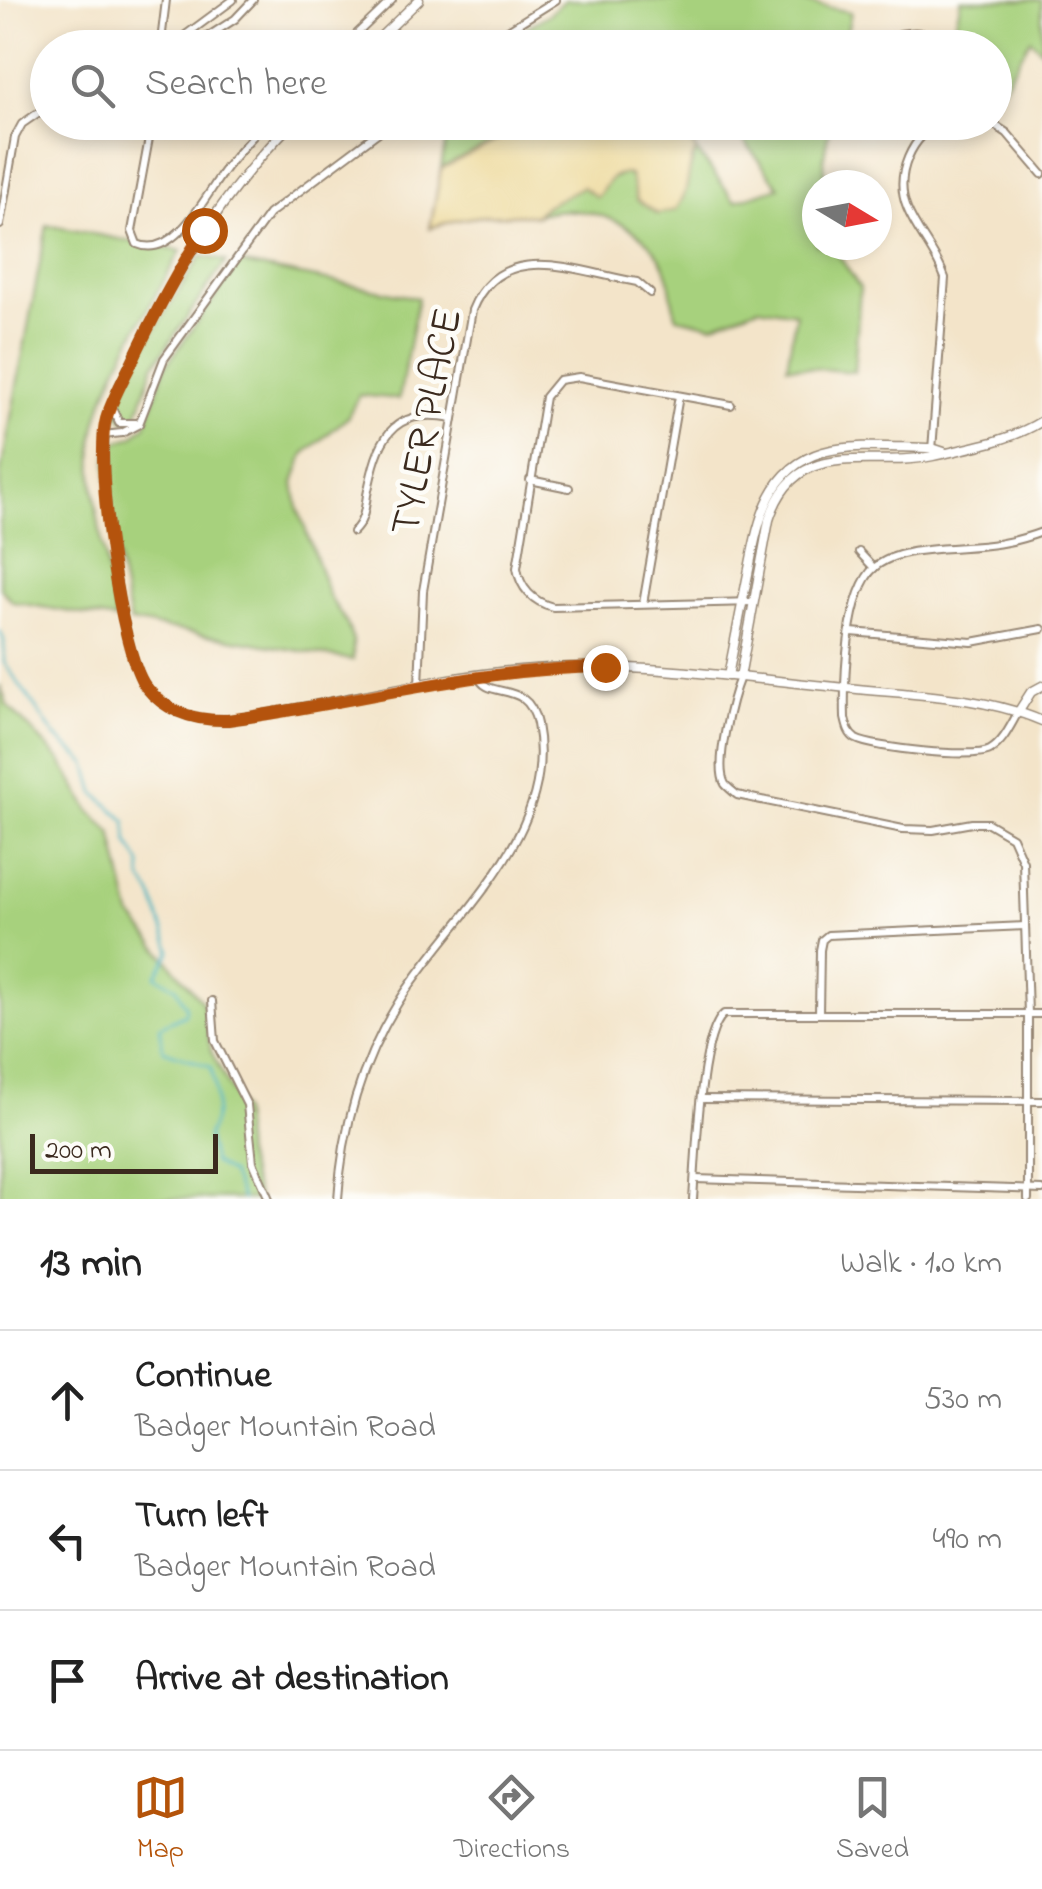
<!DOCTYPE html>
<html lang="en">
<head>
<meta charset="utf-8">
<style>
	body { margin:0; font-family:"Indie Flower",sans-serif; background:#f6f6f6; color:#222 }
	.compass { position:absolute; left:802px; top:170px; width:90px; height:90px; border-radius:50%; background:#fff; box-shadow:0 5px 15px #0003; rotate:100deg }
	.scale { position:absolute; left:30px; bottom:25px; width:188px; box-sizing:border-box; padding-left:10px; border:5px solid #3b2a1e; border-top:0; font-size:28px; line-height:35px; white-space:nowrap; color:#3b2a1e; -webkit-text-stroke:8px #fdfcf7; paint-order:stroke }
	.stop { position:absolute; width:30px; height:30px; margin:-22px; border:8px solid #b45309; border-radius:50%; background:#fff }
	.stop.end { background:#b45309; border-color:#fff; box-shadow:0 2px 10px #0008 }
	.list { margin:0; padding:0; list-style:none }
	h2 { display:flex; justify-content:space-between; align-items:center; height:130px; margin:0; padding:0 40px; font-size:42px }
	h2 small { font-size:32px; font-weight:400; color:#767676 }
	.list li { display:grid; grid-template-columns:65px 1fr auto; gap:30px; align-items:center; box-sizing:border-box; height:140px; padding:0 40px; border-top:2px solid #e0e0e0 }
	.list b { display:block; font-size:38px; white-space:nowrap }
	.list p { margin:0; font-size:32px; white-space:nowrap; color:#767676 }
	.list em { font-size:32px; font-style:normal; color:#767676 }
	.icon { flex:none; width:55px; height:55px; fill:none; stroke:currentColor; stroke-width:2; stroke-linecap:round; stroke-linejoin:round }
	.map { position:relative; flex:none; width:1042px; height:1199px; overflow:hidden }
	.search { position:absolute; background:#fff; box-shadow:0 5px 15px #0003; left:30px; right:30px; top:30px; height:110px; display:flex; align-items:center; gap:25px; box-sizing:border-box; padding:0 35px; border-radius:55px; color:#767676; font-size:38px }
	.sheet { height:550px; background:#fff }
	nav { display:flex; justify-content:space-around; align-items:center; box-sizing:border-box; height:140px; border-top:2px solid #e0e0e0; background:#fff; font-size:28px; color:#767676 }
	nav a { display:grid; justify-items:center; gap:5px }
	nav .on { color:#b45309 }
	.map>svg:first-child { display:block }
</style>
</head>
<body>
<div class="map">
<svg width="1042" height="1199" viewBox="0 0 1042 1199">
	<rect width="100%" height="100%" fill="#fdfcf7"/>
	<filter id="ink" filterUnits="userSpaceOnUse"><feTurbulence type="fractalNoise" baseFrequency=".01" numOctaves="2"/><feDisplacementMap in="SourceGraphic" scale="20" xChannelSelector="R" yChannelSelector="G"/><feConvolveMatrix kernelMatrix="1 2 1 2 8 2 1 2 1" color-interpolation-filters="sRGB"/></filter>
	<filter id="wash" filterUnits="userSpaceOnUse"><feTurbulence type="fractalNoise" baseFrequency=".0048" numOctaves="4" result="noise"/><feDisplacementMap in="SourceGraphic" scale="40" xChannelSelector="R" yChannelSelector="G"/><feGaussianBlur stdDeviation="2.25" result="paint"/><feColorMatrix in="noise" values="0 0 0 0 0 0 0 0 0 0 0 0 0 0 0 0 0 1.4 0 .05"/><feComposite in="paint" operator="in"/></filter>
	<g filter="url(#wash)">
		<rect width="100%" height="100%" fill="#f3e4c9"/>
		<g fill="#a7d17d" stroke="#717e4e" stroke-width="2.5">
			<polygon points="565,0 793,0 851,12 844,47 493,47 548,15"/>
			<polygon points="961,0 1042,0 1042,51 1031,39 995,99 994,48 961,47 953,35"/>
			<polygon points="449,123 531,123 441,168"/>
			<path d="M 672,123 L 830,123 L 824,157 L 825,185 L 817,185 L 817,245 L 832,245 L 860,288 L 854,372 L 787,366 L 796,313 L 759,307 L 712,325 L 677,317 C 670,301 672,282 664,265 C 643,221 581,201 536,215 C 548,202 566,194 582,187 L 588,189 L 625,173 L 633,179 L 637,200 L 658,214 L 690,169 L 696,150 L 735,201 L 779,187 L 736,130 L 692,145 Z"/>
			<path d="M 47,225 L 181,251 C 154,298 104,380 95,430 C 85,482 108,566 116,620 L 13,602 L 0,588 L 0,476 Z"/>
			<path d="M 201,256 L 226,261 L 154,365 L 136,418 L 123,420 L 117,413 C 124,373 178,292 201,256 Z"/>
			<path d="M 239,263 L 418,298 L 399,399 L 359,395 L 347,418 L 304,454 L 294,483 L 298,509 L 330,598 L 346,622 L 353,640 L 353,660 L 130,622 C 124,588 98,470 111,444 L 132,437 L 146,425 L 165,367 Z"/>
			<polygon points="0,685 7,705 60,760 90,811 112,833 131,915 203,1003 211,1051 242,1112 245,1156 258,1199 0,1199"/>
		</g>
		<path fill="#eeda9e" stroke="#94825e" stroke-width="2.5" d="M 531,123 L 672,123 L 696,150 C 685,170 693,186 676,210 L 658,214 L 637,200 L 630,175 C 609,170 608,186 597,197 L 582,187 L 545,206 L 536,215 C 500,214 465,215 430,228 L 441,169 Z"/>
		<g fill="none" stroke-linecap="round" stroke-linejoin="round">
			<path stroke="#43b2bf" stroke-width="2.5" d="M 0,631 L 4,640 L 4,662 L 55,736 L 87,764 L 95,793 L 126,821 L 128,842 L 141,864 L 142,880 L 152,894 L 171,951 L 156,976 L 176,987 L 186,1007 L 185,1014 L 160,1026 L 163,1050 L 211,1067 C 217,1093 220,1112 207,1136 L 213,1162 L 231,1174 L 242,1199"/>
		</g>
	</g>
	<g filter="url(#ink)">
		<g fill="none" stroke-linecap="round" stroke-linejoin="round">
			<g stroke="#978774" stroke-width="10">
				<g id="street">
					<polyline points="166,0 162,33 169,46"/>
					<path d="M 900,34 C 921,30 934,33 949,48"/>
					<polyline points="168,48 233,0"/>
					<polyline points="190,48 235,19 253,0"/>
					<polyline points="342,48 392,0"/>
					<polyline points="479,48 556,0"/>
					<path d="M 152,122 L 132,231 L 137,244 C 174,260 206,196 223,172 C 236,154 251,138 266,122"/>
					<polyline points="990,122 1007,133 1042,174"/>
					<polyline points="0,225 15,137 22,124 48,106"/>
					<path d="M 731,405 L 579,377 L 559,380 L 545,397 L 517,568 C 520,588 533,602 553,607 L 754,602"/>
					<polyline points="111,406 119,423 136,423"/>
					<polyline points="103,435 122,433 139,424 164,359 269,214 392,122"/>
					<path d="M 932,450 L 945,278 C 935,250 917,233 907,208 C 894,175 911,135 943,122"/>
					<polyline points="530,480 569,488"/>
					<path d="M 353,532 C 364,522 365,509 367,495 C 378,441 389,406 453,418"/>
					<polyline points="859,552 874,568"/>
					<polyline points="643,604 679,396"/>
					<polyline points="851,632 972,642 1042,629"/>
					<path d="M 740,677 C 732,697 714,765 725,784 C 728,788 734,792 737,795 L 903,829 L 933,830 L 972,823 L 988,823 L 1012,837 L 1023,862 L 1028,1014 L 1028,1199"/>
					<path d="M 419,685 L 423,591 L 472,310 C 501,237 578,272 637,282 L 650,293"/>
					<path d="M 1019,711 C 1011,724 1004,742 990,750 C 974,759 872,748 856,739 C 848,734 847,726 845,718 C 844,681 846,592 875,567 C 889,556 910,551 927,550 C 973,545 996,549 1042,532"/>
					<polyline points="212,1001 215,1041 247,1105 253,1162 269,1199"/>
					<polyline points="819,1013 820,950 822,940 828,935 1025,926"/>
					<polyline points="702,1099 1042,1101"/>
					<polyline points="695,1179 1042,1190"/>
					<path d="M 338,1199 C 342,1129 361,1063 398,1003 C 450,918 559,836 537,724 C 528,677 486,702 478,675"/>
					<path d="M 693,1199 C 696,1163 699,1034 724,1014 L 1042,1014"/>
				</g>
			</g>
			<g stroke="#978774" stroke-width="11">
				<g id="secondary">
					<polyline points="369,48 419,0"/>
					<path d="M 293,122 C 225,190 175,270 135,355 C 125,376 113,396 107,418 C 94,461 120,653 146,687 C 167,713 195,721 228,720 C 326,707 422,678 521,670 C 630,660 739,678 847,688 C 912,695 981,695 1042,721"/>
					<path d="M 728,676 C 734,645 740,615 746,584 C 757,532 762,470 823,452 C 857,443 897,448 932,448 L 944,452"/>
					<path d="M 740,677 L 769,520 C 796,434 869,470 933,456 C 971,447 1008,442 1042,421"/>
					<polyline points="1019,711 1031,692 1042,686"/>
				</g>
			</g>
			<use href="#street" stroke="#fff" stroke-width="6"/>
			<use href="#secondary" stroke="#fff" stroke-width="8"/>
		</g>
	</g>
	<g fill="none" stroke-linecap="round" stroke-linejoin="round" filter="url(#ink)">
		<path stroke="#b45309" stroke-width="12" d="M 204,230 C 176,273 153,317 131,364 C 122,382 112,400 106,419 C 94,462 120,654 146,687 C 167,713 195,721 228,720 C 354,703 476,668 605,667"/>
	</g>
	<g text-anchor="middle" stroke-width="9" stroke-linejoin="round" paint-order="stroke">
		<g font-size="42" fill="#3b2a1e" stroke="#fdfcf7">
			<text transform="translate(424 421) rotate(-79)" y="15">TYLER PLACE</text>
		</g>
	</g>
</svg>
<svg class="compass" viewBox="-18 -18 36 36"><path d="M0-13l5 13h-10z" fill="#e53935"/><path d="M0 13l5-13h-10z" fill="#767676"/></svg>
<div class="scale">200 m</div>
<div class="stop" style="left:204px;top:230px"></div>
<div class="stop end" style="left:605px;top:667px"></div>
<div class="search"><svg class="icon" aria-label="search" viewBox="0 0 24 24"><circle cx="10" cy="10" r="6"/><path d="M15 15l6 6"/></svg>Search here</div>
</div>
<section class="sheet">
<h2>13 min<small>Walk · 1.0 km</small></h2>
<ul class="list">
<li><svg class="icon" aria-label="ahead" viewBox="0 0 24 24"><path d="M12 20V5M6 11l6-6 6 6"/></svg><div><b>Continue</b><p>Badger Mountain Road</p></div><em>530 m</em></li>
<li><svg class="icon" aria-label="left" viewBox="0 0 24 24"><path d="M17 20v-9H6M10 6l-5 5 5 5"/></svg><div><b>Turn left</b><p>Badger Mountain Road</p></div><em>490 m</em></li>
<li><svg class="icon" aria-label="arrive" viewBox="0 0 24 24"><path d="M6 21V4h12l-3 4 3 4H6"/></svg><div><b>Arrive at destination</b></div></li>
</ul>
</section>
<nav>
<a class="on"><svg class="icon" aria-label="map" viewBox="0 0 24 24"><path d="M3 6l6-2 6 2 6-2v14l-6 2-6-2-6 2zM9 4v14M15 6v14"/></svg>Map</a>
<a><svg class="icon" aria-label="directions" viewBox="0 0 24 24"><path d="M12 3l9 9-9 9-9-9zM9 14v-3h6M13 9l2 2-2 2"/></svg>Directions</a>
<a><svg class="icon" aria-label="saved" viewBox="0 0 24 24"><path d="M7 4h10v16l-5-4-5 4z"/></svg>Saved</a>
</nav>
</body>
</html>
